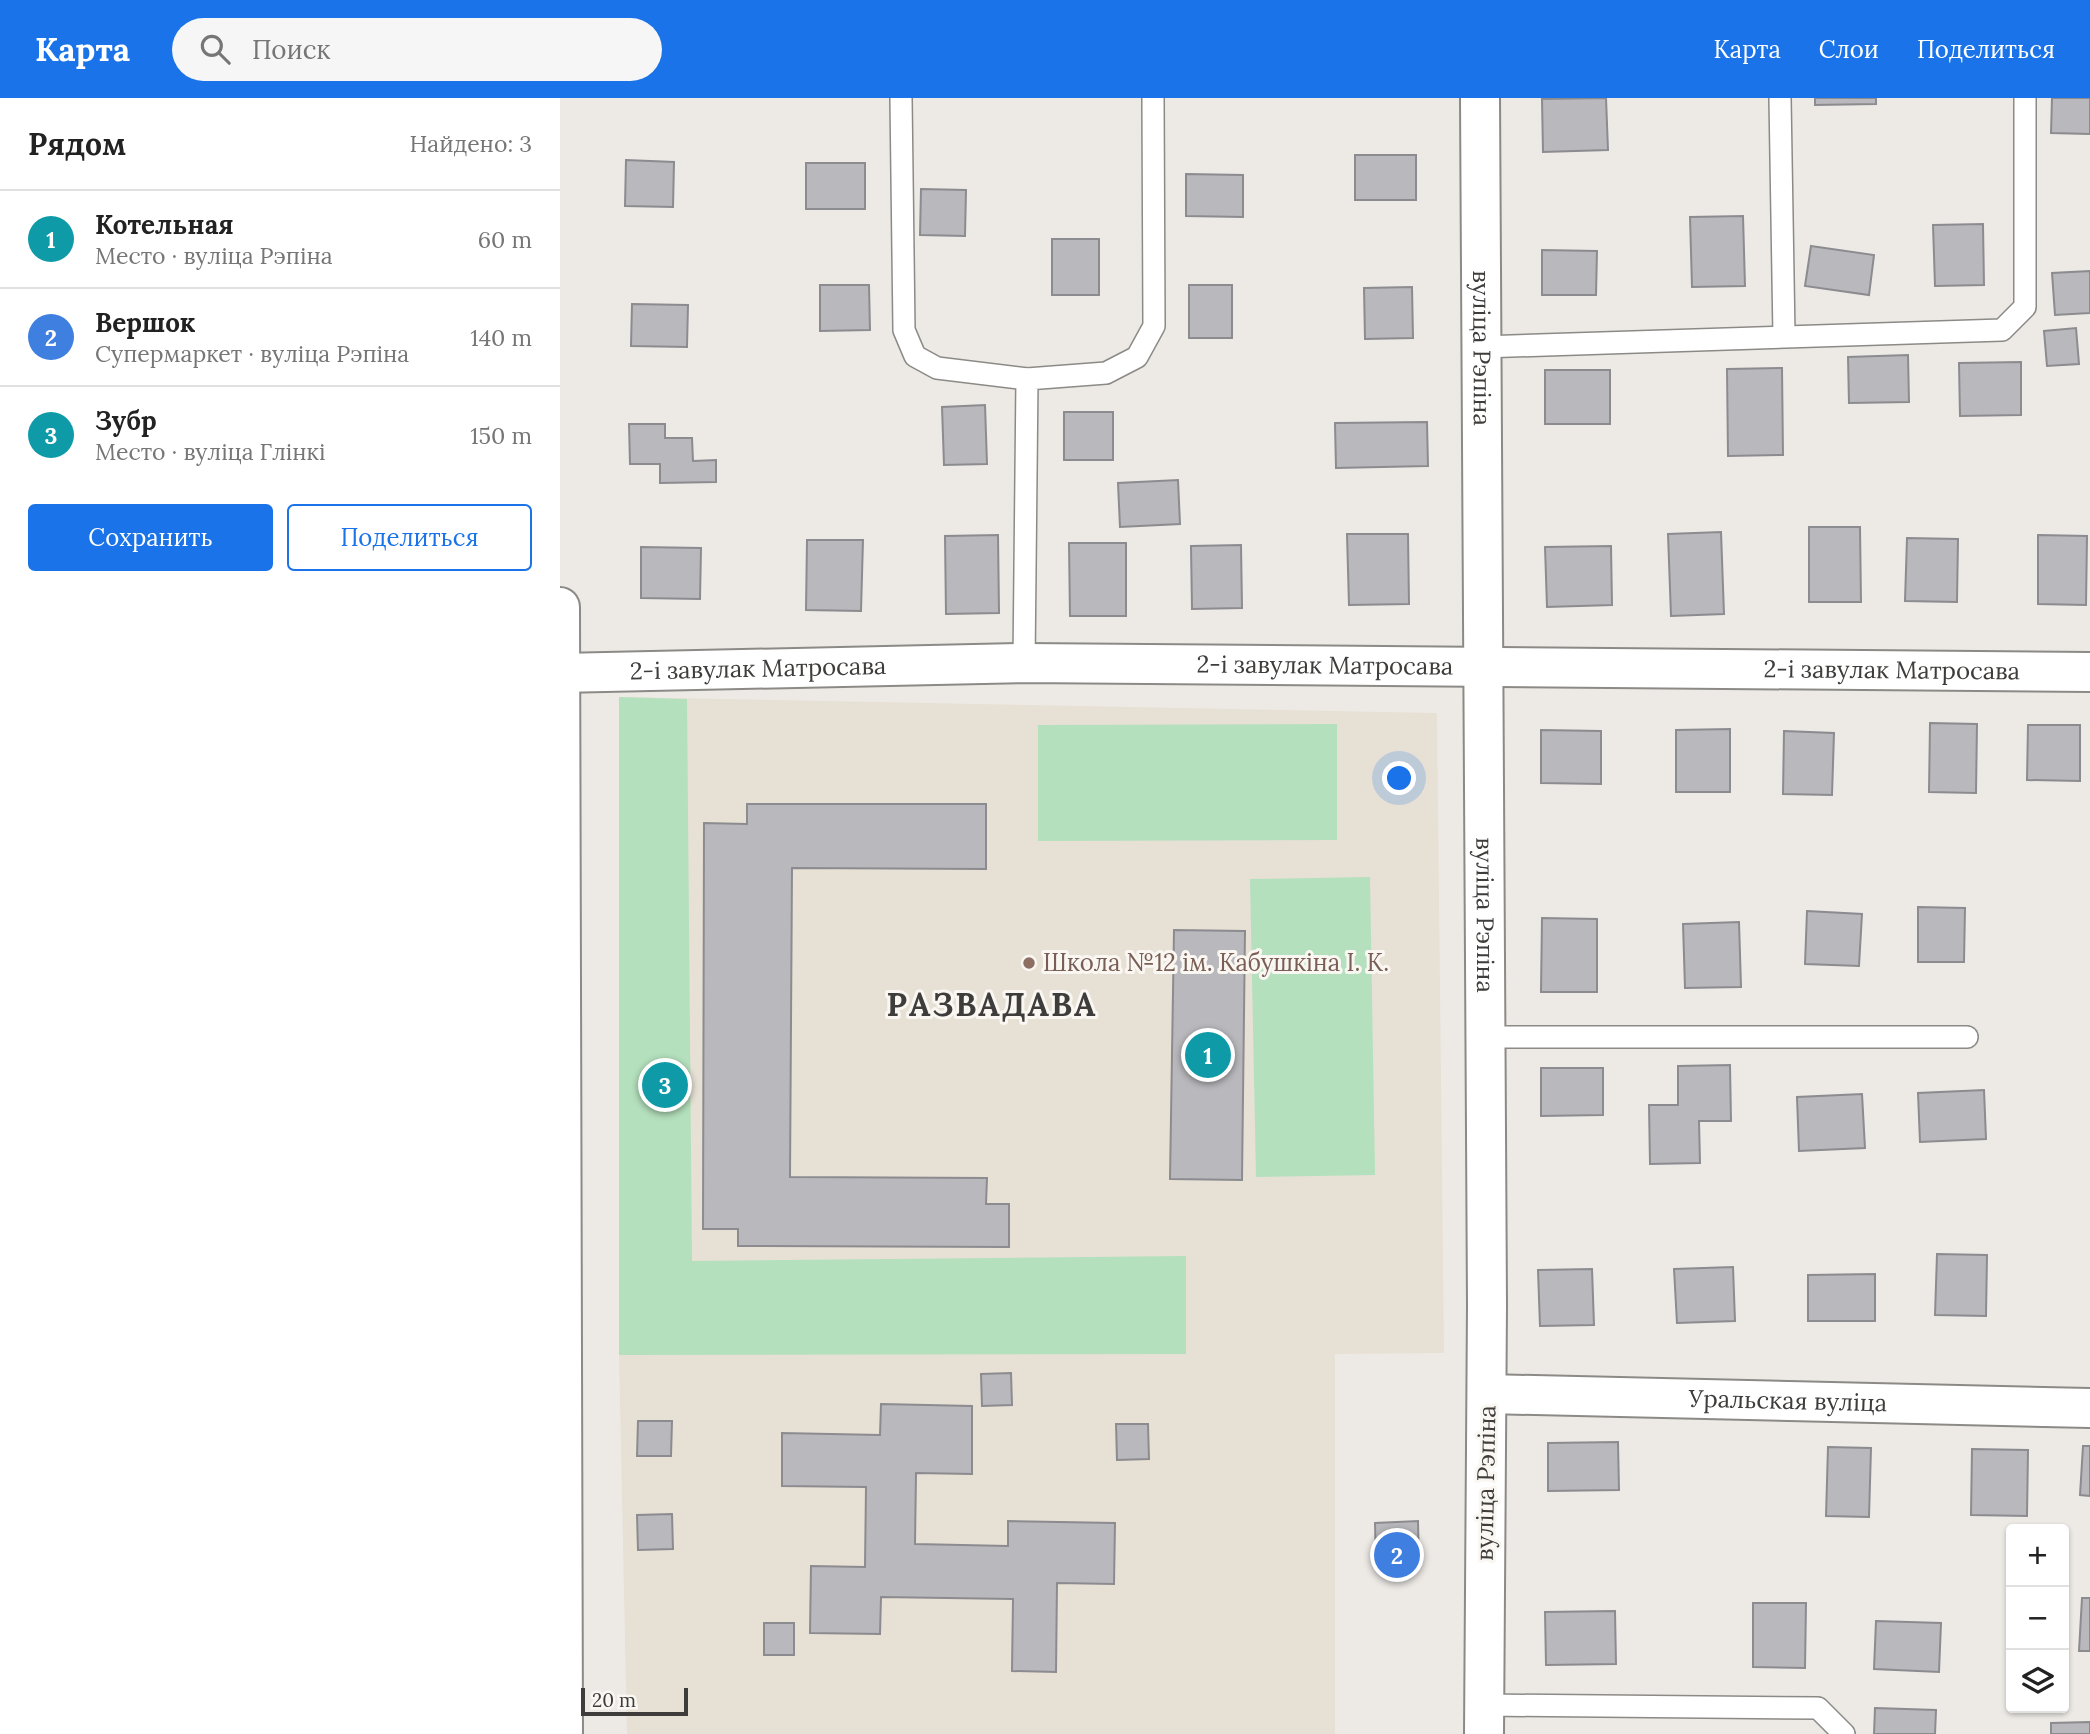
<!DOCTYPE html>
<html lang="ru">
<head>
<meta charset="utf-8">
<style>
	body { margin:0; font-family:Lora,serif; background:#f6f6f6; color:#222 }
	.controls { position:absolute; right:21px; bottom:21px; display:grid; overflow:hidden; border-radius:7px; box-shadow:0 2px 5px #0004 }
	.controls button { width:63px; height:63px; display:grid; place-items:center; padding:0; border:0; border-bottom:2px solid #e0e0e0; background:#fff; color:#222; font:35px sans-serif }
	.scale { position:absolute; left:21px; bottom:18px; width:107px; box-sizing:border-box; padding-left:7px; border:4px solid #3e3d3b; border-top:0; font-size:19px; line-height:24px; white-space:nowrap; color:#3e3d3b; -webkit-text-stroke:5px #faf7f3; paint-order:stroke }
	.you { position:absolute; left:840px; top:681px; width:24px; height:24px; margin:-18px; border:5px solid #fff; border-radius:50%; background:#1a73e8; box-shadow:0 0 0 10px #1a73e833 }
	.badge { display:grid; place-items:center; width:46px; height:46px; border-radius:50%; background:#1a73e8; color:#fff; font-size:23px; font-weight:700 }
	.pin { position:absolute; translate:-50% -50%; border:4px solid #fff; box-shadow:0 2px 7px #0006 }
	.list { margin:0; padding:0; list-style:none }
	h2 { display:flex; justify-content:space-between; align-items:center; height:91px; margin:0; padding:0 28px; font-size:30px }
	h2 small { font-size:23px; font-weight:400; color:#767676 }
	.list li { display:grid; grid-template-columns:46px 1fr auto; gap:21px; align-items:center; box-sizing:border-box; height:98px; padding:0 28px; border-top:2px solid #e0e0e0 }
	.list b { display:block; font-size:26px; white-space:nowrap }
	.list p { margin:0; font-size:23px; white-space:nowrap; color:#767676 }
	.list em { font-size:23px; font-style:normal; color:#767676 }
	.actions { display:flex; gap:14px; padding:21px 28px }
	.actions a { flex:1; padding:16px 0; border:2px solid #1a73e8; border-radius:7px; text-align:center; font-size:24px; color:#1a73e8 }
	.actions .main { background:#1a73e8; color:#fff }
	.icon { flex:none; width:38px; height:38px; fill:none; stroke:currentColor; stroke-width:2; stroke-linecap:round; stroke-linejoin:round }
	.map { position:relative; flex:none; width:1530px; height:1636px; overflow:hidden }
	header { display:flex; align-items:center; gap:42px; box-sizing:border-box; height:98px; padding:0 35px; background:#1a73e8; color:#fff }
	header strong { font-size:33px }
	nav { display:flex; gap:38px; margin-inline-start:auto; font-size:24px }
	.search { width:490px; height:63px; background:#f6f6f6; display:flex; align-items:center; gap:18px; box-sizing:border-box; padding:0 24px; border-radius:38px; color:#767676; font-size:26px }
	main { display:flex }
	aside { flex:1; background:#fff }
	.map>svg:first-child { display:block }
</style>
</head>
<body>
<header>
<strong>Карта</strong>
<div class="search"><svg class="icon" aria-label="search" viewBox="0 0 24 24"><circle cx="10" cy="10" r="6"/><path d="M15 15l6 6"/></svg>Поиск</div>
<nav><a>Карта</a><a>Слои</a><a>Поделиться</a></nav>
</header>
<main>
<aside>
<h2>Рядом<small>Найдено: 3</small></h2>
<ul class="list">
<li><span class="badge" style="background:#0f9aa8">1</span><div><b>Котельная</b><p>Место · вуліца Рэпіна</p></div><em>60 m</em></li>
<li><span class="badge" style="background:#3f7fe0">2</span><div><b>Вершок</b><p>Супермаркет · вуліца Рэпіна</p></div><em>140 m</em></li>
<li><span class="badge" style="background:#0f9aa8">3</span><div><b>Зубр</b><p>Место · вуліца Глінкі</p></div><em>150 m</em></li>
</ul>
<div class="actions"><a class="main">Сохранить</a><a>Поделиться</a></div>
</aside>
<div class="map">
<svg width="1530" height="1636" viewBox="0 0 1530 1636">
	<rect width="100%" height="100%" fill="#edeae6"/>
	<polygon fill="#e7e0d5" points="59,599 877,615 884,1255 775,1256 775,1636 67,1636 59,1257"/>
	<g fill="#b4e0bd">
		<polygon points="59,599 127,601 132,1163 626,1158 626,1256 59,1257"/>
		<polygon points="777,626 777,742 478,743 478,627"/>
		<polygon points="810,779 815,1077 696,1079 690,781"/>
	</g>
	<g fill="#b9b8bc" stroke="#8c8b8f" stroke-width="2">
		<polygon points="1046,0 1048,52 983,54 982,1"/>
		<polygon points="1255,0 1316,0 1316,6 1255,7"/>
		<polygon points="1492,0 1530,0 1530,36 1491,35"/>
		<rect x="795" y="57" width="61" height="45"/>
		<polygon points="66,62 114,64 113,109 65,108"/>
		<rect x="246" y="65" width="59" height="46"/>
		<polygon points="626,76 683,77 683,119 626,118"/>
		<polygon points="361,91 406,92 405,138 360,137"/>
		<polygon points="1183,118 1185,188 1132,189 1130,119"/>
		<polygon points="1423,126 1424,187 1375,188 1373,127"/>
		<rect x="492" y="141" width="47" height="56"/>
		<polygon points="1251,148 1314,157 1309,197 1245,188"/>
		<polygon points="982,152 1037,153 1036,197 982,197"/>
		<polygon points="1530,173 1530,215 1495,217 1492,175"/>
		<polygon points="260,187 309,187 310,232 260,233"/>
		<rect x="629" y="187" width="43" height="53"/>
		<polygon points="852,189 853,240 805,241 804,190"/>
		<polygon points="72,206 128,207 127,249 71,248"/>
		<polygon points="1516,230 1519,266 1487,268 1484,233"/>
		<polygon points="1348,257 1349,304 1289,305 1288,259"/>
		<polygon points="1461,264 1461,317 1400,318 1399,265"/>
		<polygon points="1222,270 1223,357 1168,358 1167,271"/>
		<rect x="985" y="272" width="65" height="54"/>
		<polygon points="425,307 427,366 384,367 382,309"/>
		<rect x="504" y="314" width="49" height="48"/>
		<polygon points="867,324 868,368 776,370 775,325"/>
		<polygon points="69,326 105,326 105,340 132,340 133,363 156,362 156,384 100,385 100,366 70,366"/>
		<polygon points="618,382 620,426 560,429 558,385"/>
		<polygon points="1249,429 1300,429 1301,504 1249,504"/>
		<polygon points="1161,434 1164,516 1111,518 1108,436"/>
		<polygon points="787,436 848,436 849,506 789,507"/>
		<polygon points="438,437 439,515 386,516 385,438"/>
		<polygon points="1478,437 1527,438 1526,507 1478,506"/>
		<polygon points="1347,440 1398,441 1397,504 1345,503"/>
		<polygon points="247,442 303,442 301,513 246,512"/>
		<polygon points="509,445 566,445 566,518 510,518"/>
		<polygon points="681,447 682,510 632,511 631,448"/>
		<polygon points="1051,448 1052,507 987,509 985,449"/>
		<polygon points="81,449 141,450 140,501 81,500"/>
		<polygon points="1370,625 1417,626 1416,695 1369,694"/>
		<polygon points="1468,627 1520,627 1520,683 1467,682"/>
		<polygon points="1170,631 1170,694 1116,694 1116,632"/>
		<polygon points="981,632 1041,633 1041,686 981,685"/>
		<polygon points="1224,633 1274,635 1272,697 1223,696"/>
		<polygon points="187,706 426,706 426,771 232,770 230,1079 427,1080 426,1106 449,1106 449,1149 178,1148 178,1131 143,1131 144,725 187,726"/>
		<polygon points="1358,809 1405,810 1404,864 1358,864"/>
		<polygon points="1247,813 1302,816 1299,868 1245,866"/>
		<polygon points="982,820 1037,821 1037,894 981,894"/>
		<polygon points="1179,824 1181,889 1125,890 1123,826"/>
		<polygon points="614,832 685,833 682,1082 610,1081"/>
		<polygon points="1170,967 1171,1023 1139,1023 1140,1065 1090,1066 1089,1007 1118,1007 1118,968"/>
		<polygon points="981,970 1043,970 1043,1017 981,1018"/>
		<polygon points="1424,992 1426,1041 1360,1044 1358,995"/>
		<polygon points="1302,996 1305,1050 1239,1053 1237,999"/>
		<polygon points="1377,1156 1427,1157 1426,1218 1375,1217"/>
		<polygon points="1173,1169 1175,1223 1117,1225 1114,1171"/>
		<polygon points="1032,1171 1034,1227 980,1228 978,1172"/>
		<polygon points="1315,1176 1315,1223 1248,1223 1248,1177"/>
		<polygon points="451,1275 452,1307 422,1308 421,1276"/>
		<polygon points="321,1306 412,1308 412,1376 356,1375 355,1446 448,1448 448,1423 555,1425 554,1486 497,1485 496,1574 452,1573 453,1501 321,1499 320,1536 250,1535 251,1468 305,1469 306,1389 222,1388 222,1335 320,1337"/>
		<polygon points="78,1323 112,1323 111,1358 77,1358"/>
		<polygon points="556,1326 588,1326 589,1361 557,1362"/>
		<polygon points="1058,1344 1059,1392 988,1393 988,1345"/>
		<polygon points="1523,1348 1530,1348 1530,1398 1520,1397"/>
		<polygon points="1268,1349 1311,1350 1309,1419 1266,1418"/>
		<polygon points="1412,1351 1468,1352 1467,1418 1411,1417"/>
		<polygon points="112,1416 113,1451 78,1452 77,1417"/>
		<polygon points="858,1423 859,1467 816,1469 815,1425"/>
		<polygon points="1522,1500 1530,1500 1530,1553 1519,1553"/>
		<polygon points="1193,1505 1246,1505 1245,1570 1193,1569"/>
		<polygon points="1055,1513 1056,1566 986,1567 985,1514"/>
		<polygon points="1316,1523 1381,1525 1379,1574 1314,1571"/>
		<rect x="204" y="1525" width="30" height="32"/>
		<polygon points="1315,1610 1376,1612 1375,1636 1314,1636"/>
		<polygon points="1530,1624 1530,1636 1491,1636 1491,1625"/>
	</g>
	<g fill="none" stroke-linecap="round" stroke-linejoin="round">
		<g stroke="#8c8a86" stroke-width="24">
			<g id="service">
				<polyline points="341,0 344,232 355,258 377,270 467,281"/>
				<polyline points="1220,0 1224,238"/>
				<polyline points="922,249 1442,232 1465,209 1465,0"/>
				<polyline points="464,565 467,281 546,275 577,259 594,228 593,0"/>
				<polyline points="926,939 1407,939"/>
				<polyline points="924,1607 1258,1610 1284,1636"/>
			</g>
		</g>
		<g stroke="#8c8a86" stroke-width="42">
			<g id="minor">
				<polyline points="0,509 3,1636"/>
				<path id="s1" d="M 0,575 L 464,565 L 1530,574"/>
				<path id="s2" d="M 927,1296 L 1530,1310"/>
			</g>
		</g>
		<g stroke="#8c8a86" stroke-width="42">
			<g id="tertiary">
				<path id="s3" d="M 920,0 L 927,1207 L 924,1636"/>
			</g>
		</g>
		<use href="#service" stroke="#fff" stroke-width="21"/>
		<use href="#minor" stroke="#fff" stroke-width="38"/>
		<use href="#tertiary" stroke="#fff" stroke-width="38"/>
	</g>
	<circle fill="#8d6e63" stroke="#faf7f3" stroke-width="2.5" cx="469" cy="865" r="7"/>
	<g text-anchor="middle" stroke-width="6" stroke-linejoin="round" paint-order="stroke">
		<g font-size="24" fill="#3e3d3b" stroke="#faf7f3">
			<text dy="8" stroke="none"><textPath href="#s3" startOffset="250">вуліца Рэпіна</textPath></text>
			<text dy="8" stroke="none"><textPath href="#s1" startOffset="765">2-і завулак Матросава</textPath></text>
			<text dy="8" stroke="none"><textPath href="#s1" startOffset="198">2-і завулак Матросава</textPath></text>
			<text dy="8" stroke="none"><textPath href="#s1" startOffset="1332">2-і завулак Матросава</textPath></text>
			<text dy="8" stroke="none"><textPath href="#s3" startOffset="817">вуліца Рэпіна</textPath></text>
			<text dy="8" stroke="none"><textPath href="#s2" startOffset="301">Уральская вуліца</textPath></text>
			<text transform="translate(926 1385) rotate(-89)" y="8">вуліца Рэпіна</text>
		</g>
		<g font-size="24" fill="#785e54" stroke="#faf7f3" text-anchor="start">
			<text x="483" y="873">Школа №12 ім. Кабушкіна І. К.</text>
		</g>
		<g font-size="32" font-weight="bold" letter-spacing="2" fill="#3e3d3b" stroke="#faf7f3">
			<text x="432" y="918">РАЗВАДАВА</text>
		</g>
	</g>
</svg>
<div class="controls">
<button>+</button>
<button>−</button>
<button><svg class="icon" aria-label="layers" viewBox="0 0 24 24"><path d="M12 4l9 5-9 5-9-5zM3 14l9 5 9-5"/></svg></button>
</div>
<div class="scale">20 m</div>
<div class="you"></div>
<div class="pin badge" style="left:648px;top:957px;background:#0f9aa8">1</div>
<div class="pin badge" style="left:837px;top:1457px;background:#3f7fe0">2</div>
<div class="pin badge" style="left:105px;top:987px;background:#0f9aa8">3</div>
</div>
</main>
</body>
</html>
